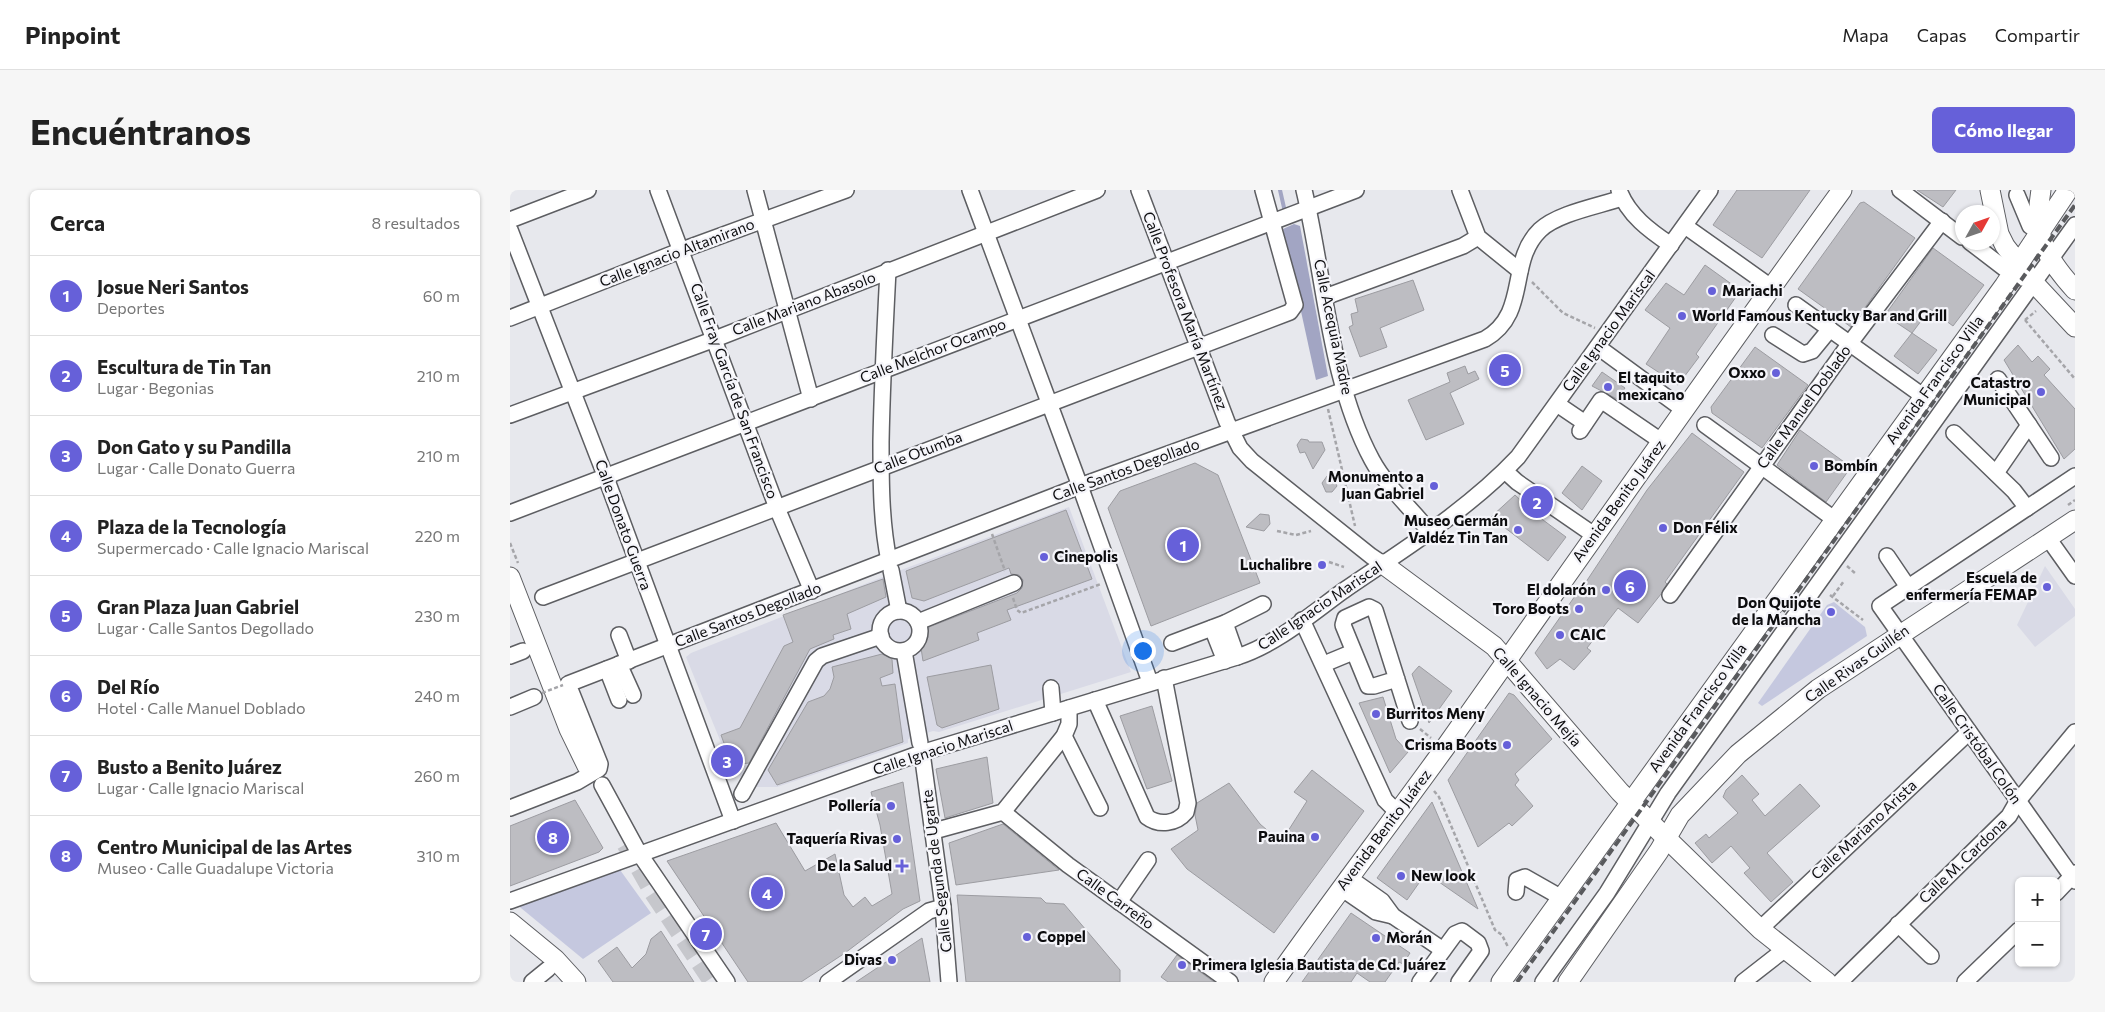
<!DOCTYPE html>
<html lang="es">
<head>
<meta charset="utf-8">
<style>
	body { margin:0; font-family:Commissioner,sans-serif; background:#f6f6f6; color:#222 }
	.controls { position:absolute; right:15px; bottom:15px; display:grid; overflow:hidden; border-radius:8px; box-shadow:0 1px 4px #0004 }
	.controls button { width:45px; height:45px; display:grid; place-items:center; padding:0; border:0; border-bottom:1px solid #e0e0e0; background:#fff; color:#222; font:25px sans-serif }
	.compass { position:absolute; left:1445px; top:15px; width:45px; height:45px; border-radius:50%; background:#fff; box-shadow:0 1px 4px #0004; rotate:50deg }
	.you { position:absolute; left:632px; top:460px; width:18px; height:18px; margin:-12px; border:4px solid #fff; border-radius:50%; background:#1a73e8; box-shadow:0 0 0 8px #1a73e833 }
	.badge { display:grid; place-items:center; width:32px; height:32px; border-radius:50%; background:#6660d9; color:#fff; font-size:16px; font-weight:700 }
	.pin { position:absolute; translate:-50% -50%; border:2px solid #fff; box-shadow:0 1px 5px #0006 }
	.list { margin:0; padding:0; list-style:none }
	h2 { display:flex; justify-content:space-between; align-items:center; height:65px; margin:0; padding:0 20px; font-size:21px }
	h2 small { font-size:16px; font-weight:400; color:#767676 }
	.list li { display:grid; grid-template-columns:32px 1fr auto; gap:15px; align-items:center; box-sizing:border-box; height:80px; padding:0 20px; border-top:1px solid #e0e0e0 }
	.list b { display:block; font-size:19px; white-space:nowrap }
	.list p { margin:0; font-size:16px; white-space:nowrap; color:#767676 }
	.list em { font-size:16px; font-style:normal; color:#767676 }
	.map { position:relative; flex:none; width:1565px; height:792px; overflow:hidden; border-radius:8px }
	header { display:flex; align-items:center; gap:30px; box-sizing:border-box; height:70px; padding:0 25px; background:#fff; border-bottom:1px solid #e0e0e0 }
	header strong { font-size:24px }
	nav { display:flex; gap:28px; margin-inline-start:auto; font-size:18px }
	.intro { display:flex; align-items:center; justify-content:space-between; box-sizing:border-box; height:120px; padding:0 30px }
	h1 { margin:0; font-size:35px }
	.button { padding:12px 22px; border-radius:8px; background:#6660d9; color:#fff; font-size:18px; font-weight:700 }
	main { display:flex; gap:30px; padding:0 30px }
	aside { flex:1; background:#fff; border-radius:8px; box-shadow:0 1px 4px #0004 }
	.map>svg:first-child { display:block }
</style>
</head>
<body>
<header>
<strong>Pinpoint</strong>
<nav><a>Mapa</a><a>Capas</a><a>Compartir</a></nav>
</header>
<div class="intro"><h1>Encuéntranos</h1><a class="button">Cómo llegar</a></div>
<main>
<aside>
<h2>Cerca<small>8 resultados</small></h2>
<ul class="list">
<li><span class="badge">1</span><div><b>Josue Neri Santos</b><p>Deportes</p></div><em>60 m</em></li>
<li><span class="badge">2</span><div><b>Escultura de Tin Tan</b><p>Lugar · Begonias</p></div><em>210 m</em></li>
<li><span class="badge">3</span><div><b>Don Gato y su Pandilla</b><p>Lugar · Calle Donato Guerra</p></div><em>210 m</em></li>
<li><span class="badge">4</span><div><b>Plaza de la Tecnología</b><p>Supermercado · Calle Ignacio Mariscal</p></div><em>220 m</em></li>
<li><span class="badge">5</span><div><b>Gran Plaza Juan Gabriel</b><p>Lugar · Calle Santos Degollado</p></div><em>230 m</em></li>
<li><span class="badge">6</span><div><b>Del Río</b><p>Hotel · Calle Manuel Doblado</p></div><em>240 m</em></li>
<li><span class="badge">7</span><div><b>Busto a Benito Juárez</b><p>Lugar · Calle Ignacio Mariscal</p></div><em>260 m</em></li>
<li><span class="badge">8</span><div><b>Centro Municipal de las Artes</b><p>Museo · Calle Guadalupe Victoria</p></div><em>310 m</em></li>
</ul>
</aside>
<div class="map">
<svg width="1565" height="792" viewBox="0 0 1565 792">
	<rect width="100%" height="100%" fill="#e7e8ed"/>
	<g fill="#d9dae6">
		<polygon points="559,317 621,482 429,542 423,541 398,549 398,553 267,597 241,597 221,577 176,467 181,463 375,386"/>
		<polygon points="1535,376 1565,419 1565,426 1525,457 1507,435"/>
	</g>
	<g fill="#c5c8df">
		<polygon points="1324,412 1355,437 1357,446 1252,516 1248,513 1317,415"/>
		<polygon points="100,666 141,723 73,769 0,709 0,705"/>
	</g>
	<polygon fill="#a2a5c3" points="784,34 790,36 818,186 806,190 773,39"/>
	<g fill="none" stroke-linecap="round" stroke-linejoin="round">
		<polyline stroke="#a2a5c3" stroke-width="4" points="770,0 775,22"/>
	</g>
	<g fill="#bdbdc2" stroke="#9c9ca1">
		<polygon points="1227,0 1300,0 1252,68 1203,35"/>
		<polygon points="1407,0 1446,0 1433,17"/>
		<polygon points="1354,12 1405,48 1341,137 1288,99 1350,13"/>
		<polygon points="1423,58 1474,95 1443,136 1420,119 1402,143 1375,125"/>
		<polygon points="1195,75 1227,98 1228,104 1186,164 1189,167 1168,195 1136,174 1160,138 1135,120 1156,93 1174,105"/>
		<polygon points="903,90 914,120 870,138 877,157 850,167 839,137 843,135 841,124 848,122 845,109"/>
		<polygon points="1402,143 1427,160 1408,184 1384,166"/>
		<polygon points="1508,155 1522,172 1528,166 1540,179 1534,185 1565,219 1565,259 1554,269 1494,170"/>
		<polygon points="1245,157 1298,195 1252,258 1202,223 1201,217"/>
		<polygon points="955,176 958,184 965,181 969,189 940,203 954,234 916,250 898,210 940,192 937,183"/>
		<polygon points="1092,182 1115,198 1107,209 1082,196"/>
		<polygon points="1290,240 1341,277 1316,312 1267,275"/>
		<polygon points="1182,243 1234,282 1155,392 1157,394 1151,404 1128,433 1108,418 1077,458 1081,461 1064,480 1050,469 1037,479 1025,463 1065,406 1066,407 1137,300"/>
		<polygon points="791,249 798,250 799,252 812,252 815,260 803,279 795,262 790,263 787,255"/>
		<polygon points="685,273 708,285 750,393 641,436 598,318 610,301"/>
		<polygon points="1072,276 1092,291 1072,320 1052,303"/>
		<polygon points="820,282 827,296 822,302 816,302 812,293"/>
		<polygon points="1005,305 1029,327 1056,347 1038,371 981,327"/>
		<polygon points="556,320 582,389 497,420 501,430 467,443 469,450 413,471 411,458 417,449 419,437 507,403 512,398 513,390 509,385 501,384 499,378 414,411 402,408 396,381"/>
		<polygon points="750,324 759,325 760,334 754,341 736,337"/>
		<polygon points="373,389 376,407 337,424 341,439 323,445 324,449 300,459 239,573 222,575 211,545 230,538 274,456 283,452 273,425"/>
		<polygon points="372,464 382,469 383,483 370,488 372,496 385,494 393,552 267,595 258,580 298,512 314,506 320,499 324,487 322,477"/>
		<polygon points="481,475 489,519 432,538 427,535 417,487"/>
		<polygon points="909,476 942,501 919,533 902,484"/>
		<polygon points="999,503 1004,505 1042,549 1005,584 1009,590 1005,595 1023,616 1002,636 999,633 968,657 938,590"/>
		<polygon points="873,507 886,549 898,562 880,583 849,513"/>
		<polygon points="642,516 662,591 637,599 610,526"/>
		<polygon points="477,567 483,613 435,628 426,579"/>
		<polygon points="802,580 854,621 764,743 677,679 661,659 688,640 685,625 687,613 719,593 750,634 771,652 797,611 784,602"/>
		<polygon points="1232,585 1249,604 1242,610 1255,626 1290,594 1310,616 1257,663 1283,692 1261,712 1234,683 1240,678 1221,656 1202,673 1185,653 1196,644 1199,648 1228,623 1213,607 1216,600"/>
		<polygon points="393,592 410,711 393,719 335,763 291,792 238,792 157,671 266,633 295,681 325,664 334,705 343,717 355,707 362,716 382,704 370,635 361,602"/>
		<polygon points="65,610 93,658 89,662 0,696 0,636"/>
		<polygon points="922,612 968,719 916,683 897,710 867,688"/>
		<polygon points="493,634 549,680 446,695 439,653"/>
		<polygon points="447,705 531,708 536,713 554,714 610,780 610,792 456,792"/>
		<polygon points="841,723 900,763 893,774 889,772 875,792 860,792 847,783 841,792 792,792"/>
		<polygon points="151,741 184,792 103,792 88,771 107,757 122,778 136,764 141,749"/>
		<polygon points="412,748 420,792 346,792"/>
		<polygon points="667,765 704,792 658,792 651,787"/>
	</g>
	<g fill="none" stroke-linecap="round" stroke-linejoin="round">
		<polyline stroke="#c6c7cc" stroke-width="19" stroke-dasharray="19 9" stroke-linecap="butt" points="116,654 143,702 203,792"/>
		<g stroke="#5d5e62" stroke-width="18">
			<g id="minor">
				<polyline points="148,0 267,318 302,401"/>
				<polyline points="245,0 301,209"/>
				<polyline points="460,0 570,296 640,492"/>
				<polyline points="629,0 717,232 730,258 742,271 861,366 873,374"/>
				<path d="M 794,0 C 815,88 819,190 862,270 C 876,296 901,318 919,341"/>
				<polyline points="950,0 968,47 1010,81"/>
				<path d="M 1109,0 C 1118,25 1140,41 1161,55"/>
				<polyline points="1390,0 1452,47"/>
				<polyline points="1507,5 1520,36 1530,43"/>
				<polyline points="0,30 78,0"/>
				<polyline points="1175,36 1261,97"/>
				<polyline points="0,40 95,285 223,631"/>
				<polyline points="1460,52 1494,78 1512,88"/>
				<path d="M 378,80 C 375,138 372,195 371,252 C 371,292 371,332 379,371"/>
				<polyline points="815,107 953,56 968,47"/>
				<polyline points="1286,115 1413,206"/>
				<polyline points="0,128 172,60 336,0"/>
				<polyline points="1263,145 1293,164 1302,161 1320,139"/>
				<polyline points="1088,157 1174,220"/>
				<polyline points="1488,189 1519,235"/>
				<polyline points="1047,214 1075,233"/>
				<polyline points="0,225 205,149 587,0"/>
				<polyline points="1195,235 1324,329"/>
				<polyline points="1070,241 1091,210 1151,251"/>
				<polyline points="1444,243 1504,301 1517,318"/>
				<polyline points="995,281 1007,292 1084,345"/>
				<polyline points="1486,283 1519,235 1541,268"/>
				<polyline points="1565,286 1370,416 1565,691"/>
				<polyline points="0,323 846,0"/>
				<polyline points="1538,348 1565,386"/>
				<polyline points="1377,366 1398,397"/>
				<polyline points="381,380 389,421"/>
				<polyline points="1160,405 1340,153 1432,31"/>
				<polyline points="33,407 780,122 785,115 753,0"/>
				<circle cx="390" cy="441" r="20"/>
				<polyline points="792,430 875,610 887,622"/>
				<polyline points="408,432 504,393"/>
				<polyline points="715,433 727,467"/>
				<polyline points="702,438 715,471"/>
				<polyline points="109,445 119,471"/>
				<polyline points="662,453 715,433 753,414"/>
				<polyline points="394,461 410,553"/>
				<polyline points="0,466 13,461"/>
				<polyline points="109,474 123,505"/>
				<polyline points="814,474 843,462"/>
				<polyline points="97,479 109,510"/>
				<polyline points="887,489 864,496 858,496 833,435 835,428 859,417 865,420 900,531"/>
				<polyline points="541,498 543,523"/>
				<path d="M 585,510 L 637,627 C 649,636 666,634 676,622 L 678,613 L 654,488"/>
				<polyline points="0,517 24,507"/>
				<polyline points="554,546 590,618"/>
				<polyline points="413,570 433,717 439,792"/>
				<polyline points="92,595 129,663 217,792"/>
				<polyline points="232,604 306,471 312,466 371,446"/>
				<path d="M 0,618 L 67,592 L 89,579 L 90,574 L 58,494 L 570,296 L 975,149 C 1020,123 997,72 1030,40 C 1048,23 1089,16 1112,8"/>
				<polyline points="493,622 558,675 720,792"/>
				<polyline points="424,641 493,622 554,546 559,534 559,518"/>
				<polyline points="838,687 872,711 883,726 933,760"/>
				<polyline points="831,698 866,722 883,726"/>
				<polyline points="1006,702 1007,690 1015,687 1052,708"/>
				<polyline points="1546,703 1565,683"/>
				<path d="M 0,711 L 411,563 L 727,467 C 767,454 800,425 833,401 C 894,359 957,321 1008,267 L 1200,0"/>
				<polyline points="609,712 638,670"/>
				<polyline points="1388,734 1421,766"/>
				<polyline points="1250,739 1459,542"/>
				<polyline points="22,792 38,779"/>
				<polyline points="318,792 419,721 433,717"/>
				<polyline points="910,792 945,744 952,741 968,753 971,761 949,792"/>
				<polyline points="1033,792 1097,703 1158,603 1565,35"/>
				<polyline points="1233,792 1274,760"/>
				<polyline points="1330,792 1499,626 1507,612 1565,542"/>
				<polyline points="1455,792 1509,740"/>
			</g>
		</g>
		<g stroke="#5d5e62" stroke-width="21">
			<g id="major">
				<polyline points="1480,0 1489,44 1495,56 1523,92 1565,137"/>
				<path d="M 1531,0 C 1523,45 1535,67 1565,100"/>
				<polyline points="873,374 984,456 1110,602 1151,643 1250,739 1317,792"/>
				<polyline points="0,387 59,539 77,576"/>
				<polyline points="0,732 45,769 66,792"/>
				<path d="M 764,792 C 820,712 880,634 937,555 C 1068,370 1198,184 1332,0"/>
				<polyline points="991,792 1494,96 1558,0"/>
				<polyline points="1058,792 1149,661 1170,625 1228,564 1308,499 1565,330"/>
			</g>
		</g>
		<g stroke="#a5a5a9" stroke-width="2.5" stroke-dasharray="4 2.5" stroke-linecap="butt">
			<polyline points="1022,92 1053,123 1085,138"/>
			<polyline points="1515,130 1526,121"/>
			<polyline points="1515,130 1565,189"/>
			<polyline points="818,219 845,336"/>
			<polyline points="1558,315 1565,310"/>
			<polyline points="767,341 786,345 801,341"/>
			<polyline points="482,344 495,381"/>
			<polyline points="0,353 8,373"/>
			<polyline points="819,372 834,377"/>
			<polyline points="1337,376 1346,384"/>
			<polyline points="1320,405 1353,430"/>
			<polyline points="1323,406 1334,391"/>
			<polyline points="503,408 507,420 511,423 591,394"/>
			<polyline points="910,539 921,548"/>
			<polyline points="924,601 929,607 985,740 992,745 998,757"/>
		</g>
		<use href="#minor" stroke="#fff" stroke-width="15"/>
		<use href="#major" stroke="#fff" stroke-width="19"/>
		<polyline stroke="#595a5d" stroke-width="4" stroke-dasharray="8 4" stroke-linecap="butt" points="1007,792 1565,15"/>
		<polyline stroke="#a5a5a9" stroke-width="2.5" stroke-dasharray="4 2.5" stroke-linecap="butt" points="32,503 53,495"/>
	</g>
	<g fill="#6660d9" stroke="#f5f5fa" stroke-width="2">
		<circle cx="1202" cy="101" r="5"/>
		<circle cx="1172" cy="126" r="5"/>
		<circle cx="1266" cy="183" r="5"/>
		<circle cx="1098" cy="197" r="5"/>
		<circle cx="1531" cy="202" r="5"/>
		<circle cx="1304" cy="276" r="5"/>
		<circle cx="924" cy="296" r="5"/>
		<circle cx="1153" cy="338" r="5"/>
		<circle cx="1008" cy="340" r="5"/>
		<circle cx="534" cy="367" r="5"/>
		<circle cx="812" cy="375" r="5"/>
		<circle cx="1537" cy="397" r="5"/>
		<circle cx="1096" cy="400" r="5"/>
		<circle cx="1069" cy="419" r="5"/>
		<circle cx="1321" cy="422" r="5"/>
		<circle cx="1050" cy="445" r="5"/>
		<circle cx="866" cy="524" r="5"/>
		<circle cx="997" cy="555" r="5"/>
		<circle cx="381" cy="616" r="5"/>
		<circle cx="805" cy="647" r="5"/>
		<circle cx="387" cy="649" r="5"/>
		<path d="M389.5 668.5h5v5h5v5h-5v5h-5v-5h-5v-5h5z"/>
		<circle cx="891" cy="686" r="5"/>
		<circle cx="517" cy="747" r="5"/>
		<circle cx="866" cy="748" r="5"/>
		<circle cx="382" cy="770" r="5"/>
		<circle cx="672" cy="775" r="5"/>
	</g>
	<g text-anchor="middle" stroke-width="4.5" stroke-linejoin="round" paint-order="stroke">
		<g font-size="15" fill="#0d0d0f" stroke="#f5f5fa">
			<text transform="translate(167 63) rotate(-21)" y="5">Calle Ignacio Altamirano</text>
			<text transform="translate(294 114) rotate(-21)" y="5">Calle Mariano Abasolo</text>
			<text transform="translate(675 121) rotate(69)" y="5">Calle Profesora María Martínez</text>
			<text transform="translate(823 137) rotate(78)" y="5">Calle Acequia Madre</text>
			<text transform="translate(1099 141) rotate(-54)" y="5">Calle Ignacio Mariscal</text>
			<text transform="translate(423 161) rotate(-21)" y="5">Calle Melchor Ocampo</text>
			<text transform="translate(1425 190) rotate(-54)" y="5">Avenida Francisco Villa</text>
			<text transform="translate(224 201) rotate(70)" y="5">Calle Fray García de San Francisco</text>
			<text transform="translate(1294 217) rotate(-54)" y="5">Calle Manuel Doblado</text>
			<text transform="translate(408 263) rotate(-21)" y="5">Calle Otumba</text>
			<text transform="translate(616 280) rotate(-20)" y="5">Calle Santos Degollado</text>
			<text transform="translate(1109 311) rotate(-54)" y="5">Avenida Benito Juárez</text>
			<text transform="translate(113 335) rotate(70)" y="5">Calle Donato Guerra</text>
			<text transform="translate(810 416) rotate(-34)" y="5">Calle Ignacio Mariscal</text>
			<text transform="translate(238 425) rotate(-21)" y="5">Calle Santos Degollado</text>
			<text transform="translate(1347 474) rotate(-35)" y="5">Calle Rivas Guillén</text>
			<text transform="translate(1027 507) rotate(49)" y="5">Calle Ignacio Mejía</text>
			<text transform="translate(1188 518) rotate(-54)" y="5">Avenida Francisco Villa</text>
			<text transform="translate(1467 554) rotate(55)" y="5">Calle Cristóbal Colón</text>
			<text transform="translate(433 558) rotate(-18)" y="5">Calle Ignacio Mariscal</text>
			<text transform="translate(874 640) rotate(-53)" y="5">Avenida Benito Juárez</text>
			<text transform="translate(1354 640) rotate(-43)" y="5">Calle Mariano Arista</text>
			<text transform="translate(1453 671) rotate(-44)" y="5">Calle M. Cardona</text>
			<text transform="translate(427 681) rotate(-97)" y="5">Calle Segunda de Ugarte</text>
			<text transform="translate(605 709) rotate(36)" y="5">Calle Carreño</text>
		</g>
		<g font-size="15" font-weight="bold" fill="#0d0d0f" stroke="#f5f5fa" text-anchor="end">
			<text x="1212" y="106" text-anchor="start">Mariachi</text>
			<text x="1182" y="131" text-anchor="start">World Famous Kentucky Bar and Grill</text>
			<text x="1256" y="188">Oxxo</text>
			<text x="1108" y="193" text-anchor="start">El taquito<tspan x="1108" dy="17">mexicano</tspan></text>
			<text x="1521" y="198">Catastro<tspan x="1521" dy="17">Municipal</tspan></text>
			<text x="1314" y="281" text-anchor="start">Bombín</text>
			<text x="914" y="292">Monumento a<tspan x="914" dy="17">Juan Gabriel</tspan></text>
			<text x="998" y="336">Museo Germán<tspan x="998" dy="17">Valdéz Tin Tan</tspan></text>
			<text x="1163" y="343" text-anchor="start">Don Félix</text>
			<text x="544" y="372" text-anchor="start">Cinepolis</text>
			<text x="802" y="380">Luchalibre</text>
			<text x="1527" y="393">Escuela de<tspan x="1527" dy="17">enfermería FEMAP</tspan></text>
			<text x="1086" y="405">El dolarón</text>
			<text x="1311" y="418">Don Quijote<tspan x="1311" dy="17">de la Mancha</tspan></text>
			<text x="1059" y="424">Toro Boots</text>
			<text x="1060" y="450" text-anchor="start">CAIC</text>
			<text x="876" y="529" text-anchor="start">Burritos Meny</text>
			<text x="987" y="560">Crisma Boots</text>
			<text x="371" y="621">Pollería</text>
			<text x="795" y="652">Pauina</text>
			<text x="377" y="654">Taquería Rivas</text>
			<text x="382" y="681">De la Salud</text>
			<text x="901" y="691" text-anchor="start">New look</text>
			<text x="527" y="752" text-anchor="start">Coppel</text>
			<text x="876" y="753" text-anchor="start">Morán</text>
			<text x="372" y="775">Divas</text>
			<text x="682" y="780" text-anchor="start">Primera Iglesia Bautista de Cd. Juárez</text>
		</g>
	</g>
</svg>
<div class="controls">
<button>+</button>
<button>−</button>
</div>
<svg class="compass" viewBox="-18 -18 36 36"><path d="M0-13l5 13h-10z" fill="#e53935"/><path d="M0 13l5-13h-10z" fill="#767676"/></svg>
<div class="you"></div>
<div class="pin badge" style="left:673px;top:355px">1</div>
<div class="pin badge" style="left:1027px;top:312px">2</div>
<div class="pin badge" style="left:217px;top:571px">3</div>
<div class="pin badge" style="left:257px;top:703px">4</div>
<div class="pin badge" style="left:995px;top:180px">5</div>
<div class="pin badge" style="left:1120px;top:396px">6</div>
<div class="pin badge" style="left:196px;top:744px">7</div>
<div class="pin badge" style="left:43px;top:647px">8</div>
</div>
</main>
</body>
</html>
